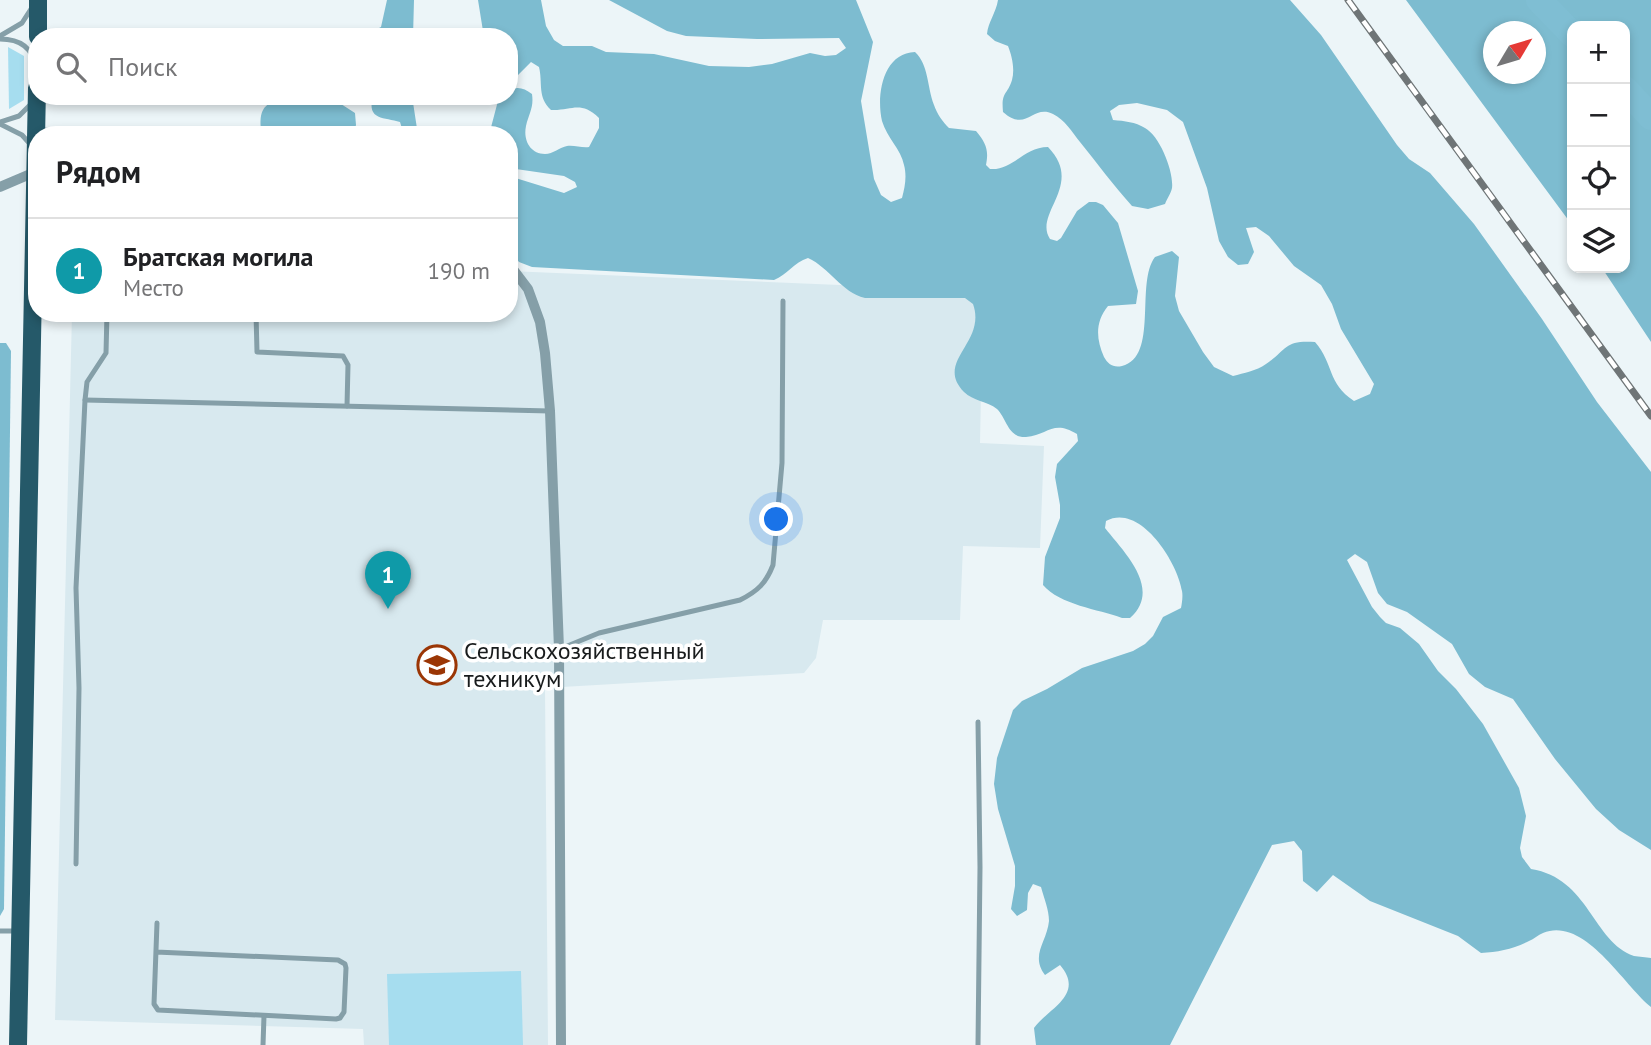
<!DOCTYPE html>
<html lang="ru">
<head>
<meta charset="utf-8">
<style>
	body { margin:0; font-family:"PT Sans",sans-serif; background:#f6f6f6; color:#202124 }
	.controls { position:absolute; right:21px; top:21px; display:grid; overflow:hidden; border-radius:14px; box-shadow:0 4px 10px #0003 }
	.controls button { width:63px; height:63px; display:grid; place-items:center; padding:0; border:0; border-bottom:2px solid #e0e0e0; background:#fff; color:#202124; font:35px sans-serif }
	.compass { position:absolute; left:1483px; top:21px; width:63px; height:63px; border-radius:50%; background:#fff; box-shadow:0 4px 10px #0003; rotate:52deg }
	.you { position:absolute; left:777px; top:520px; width:24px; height:24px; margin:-18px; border:5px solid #fff; border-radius:50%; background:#1a73e8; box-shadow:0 0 0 10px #1a73e833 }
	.badge { display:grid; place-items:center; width:46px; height:46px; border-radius:50%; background:#9b3605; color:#fff; font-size:23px; font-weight:700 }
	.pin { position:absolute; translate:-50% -58px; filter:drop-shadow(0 2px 4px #0008) }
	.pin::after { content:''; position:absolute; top:37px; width:24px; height:21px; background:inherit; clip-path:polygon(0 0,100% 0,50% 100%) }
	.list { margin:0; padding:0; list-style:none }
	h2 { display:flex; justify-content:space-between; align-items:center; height:91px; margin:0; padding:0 28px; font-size:30px }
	h2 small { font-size:23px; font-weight:400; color:#757577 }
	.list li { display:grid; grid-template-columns:46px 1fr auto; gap:21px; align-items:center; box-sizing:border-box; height:105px; padding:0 28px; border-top:2px solid #e0e0e0 }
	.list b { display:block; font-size:26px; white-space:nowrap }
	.list p { margin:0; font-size:23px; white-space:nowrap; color:#757577 }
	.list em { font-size:23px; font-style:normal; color:#757577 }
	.icon { flex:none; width:38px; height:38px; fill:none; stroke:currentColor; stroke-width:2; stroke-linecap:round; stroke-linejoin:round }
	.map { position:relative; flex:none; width:1651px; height:1045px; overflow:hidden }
	.search { position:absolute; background:#fff; box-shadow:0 4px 10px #0003; left:28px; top:28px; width:490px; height:77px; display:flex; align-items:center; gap:18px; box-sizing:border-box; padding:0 24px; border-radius:28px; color:#757577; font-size:26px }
	.panel { position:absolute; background:#fff; box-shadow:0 4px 10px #0003; left:28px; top:126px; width:490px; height:196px; border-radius:28px }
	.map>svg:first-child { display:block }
</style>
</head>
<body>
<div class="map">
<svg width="1651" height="1045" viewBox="0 0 1651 1045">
	<rect width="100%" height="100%" fill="#ecf5f8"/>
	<polygon fill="#d8e9ef" points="509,271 983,291 980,443 1044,446 1040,548 963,546 960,620 823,620 816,658 804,673 545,688 548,1045 364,1045 363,1029 55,1020 72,313 509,313"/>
	<g fill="#a6ddef">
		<polygon points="8,47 24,56 24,100 9,109"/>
		<polygon points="521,971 523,1045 389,1045 387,974"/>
	</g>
	<g fill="#7dbcd0" fill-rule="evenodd">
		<polygon points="387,0 414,0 413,37 361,37 381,27"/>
		<path d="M 478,0 L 541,0 L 546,26 L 554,40 L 563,46 L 592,46 L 606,52 L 654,54 L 709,66 L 749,67 L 772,64 L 810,53 L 825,56 L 836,55 L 846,48 L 839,38 L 757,39 L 686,36 L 667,31 L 609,0 L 856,0 L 873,42 L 861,101 L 874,179 L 881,195 L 891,202 L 902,198 C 905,187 907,176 904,165 C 901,149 887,138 882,121 C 876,95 883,53 915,52 C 929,65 927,87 934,105 C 937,114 943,122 949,128 L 976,131 C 986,143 989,150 986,165 L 990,169 C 1012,171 1024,147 1048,147 C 1085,185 1033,213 1050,239 L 1057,241 L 1061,238 L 1077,211 L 1089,202 L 1096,202 L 1103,205 L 1118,223 L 1138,291 L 1136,304 L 1108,306 C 1095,322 1096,339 1104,357 C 1108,364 1113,368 1122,366 C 1159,357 1135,283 1155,257 L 1172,251 L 1179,257 L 1175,296 L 1179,311 L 1203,352 L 1214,367 L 1233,376 C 1244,373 1256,371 1266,364 C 1288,349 1284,340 1315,342 C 1334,364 1327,383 1354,401 L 1370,394 L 1374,384 L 1341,329 L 1332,304 L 1321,285 L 1294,266 L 1269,236 L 1256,227 L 1246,228 L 1254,252 L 1248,264 L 1238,265 L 1228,257 L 1219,241 L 1207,188 L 1183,122 L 1167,110 L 1137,103 L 1119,105 L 1110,111 L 1113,120 C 1125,121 1135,122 1145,128 C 1160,136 1174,172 1172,188 C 1171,193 1167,199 1165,204 L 1148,209 L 1132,206 C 1114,186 1097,163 1080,142 C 1072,132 1065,120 1053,114 C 1032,104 1027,133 1003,112 C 1001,91 1007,96 1012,80 C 1015,69 1012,56 1008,46 L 995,41 L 987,34 C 988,22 996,13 998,0 L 1290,0 L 1321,35 L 1397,145 L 1409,159 L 1430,173 L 1474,224 L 1542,319 L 1597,402 L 1651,472 L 1651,850 L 1619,830 L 1596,809 L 1555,759 L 1513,699 L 1485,687 L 1469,674 L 1452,644 L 1407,612 L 1387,604 L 1378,593 L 1367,562 L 1355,554 L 1347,560 L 1372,607 L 1380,617 L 1386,623 L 1400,628 L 1419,644 L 1438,671 L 1456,689 L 1483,724 L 1519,788 L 1526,816 L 1520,848 L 1522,857 L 1531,869 C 1589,878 1593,942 1634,956 C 1639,957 1646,957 1651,958 L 1651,1007 C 1624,986 1585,916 1543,933 C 1538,935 1534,939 1529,941 C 1513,949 1498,952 1481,953 L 1458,936 L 1370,901 L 1333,875 L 1317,892 L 1303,881 L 1302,851 L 1294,841 L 1272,845 L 1170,1045 L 1036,1045 L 1034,1028 C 1047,1009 1086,995 1060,965 L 1045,975 C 1030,955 1047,942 1049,921 C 1049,910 1044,898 1041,887 L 1033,884 L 1028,893 L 1027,910 L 1017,916 L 1011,909 L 1015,886 L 1015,866 L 998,809 L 994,784 L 997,758 L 1013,710 L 1022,701 L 1047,689 L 1082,668 L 1133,651 L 1145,644 L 1153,636 L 1163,617 L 1181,608 C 1182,603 1183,596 1182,591 C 1178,563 1140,502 1106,521 L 1105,528 C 1123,551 1163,589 1130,618 L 1122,618 C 1098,609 1060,605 1043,585 L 1045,557 L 1060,518 L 1060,505 L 1055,477 L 1057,464 L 1078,441 L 1077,434 C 1053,419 1048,435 1026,437 C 1008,438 1007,419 997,409 C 987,401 973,401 964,392 C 934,361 987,343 973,304 L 965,298 L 865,298 C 841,292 830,268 808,258 C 794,262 787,275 774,280 L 532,267 L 519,262 L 509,249 L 509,176 L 564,193 L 577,187 L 575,182 L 564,176 L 509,168 L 509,135 L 489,135 L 499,97 L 509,96 L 509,90 C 518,86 524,88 532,94 C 534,108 529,113 526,126 C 523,140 530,154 545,154 C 553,154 560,147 567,146 C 574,145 582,148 589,147 L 599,128 L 599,118 C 580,100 572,111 551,110 C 537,97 543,83 539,67 L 531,62 L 517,76 L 509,79 L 509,37 L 488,37 L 483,31 Z"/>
		<path d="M 1406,0 L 1651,0 L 1651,342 L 1602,268 L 1625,268 L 1625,26 L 1572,26 L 1572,225 ZM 1494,32 L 1536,32 L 1536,74 L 1494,74 Z"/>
		<path d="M 311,96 L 339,96 L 341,104 L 355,113 L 356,125 L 353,135 L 262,135 C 254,90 285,105 311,96 Z"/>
		<path d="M 373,96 L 412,96 L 418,135 L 404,135 L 400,122 C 385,117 366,121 373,96 Z"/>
		<polygon points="0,343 6,343 11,351 4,909 0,916"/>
	</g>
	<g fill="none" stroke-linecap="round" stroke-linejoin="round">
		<g stroke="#7fbed3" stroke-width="26">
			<polyline points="1539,0 1572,34"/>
			<polyline points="1625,89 1651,117"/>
		</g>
		<g stroke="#859fa8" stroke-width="5">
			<polyline points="0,36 22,23 31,9"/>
			<path d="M 0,39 C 21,39 32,48 37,68"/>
			<polyline points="0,122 19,116 32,103"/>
			<polyline points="0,124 22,135 31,145"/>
			<polyline points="256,313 257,352 343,356 348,365 347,406"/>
			<polyline points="85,400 550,411"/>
			<path d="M 560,649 L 599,633 L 740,600 C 758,591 766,583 773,565 L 782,463 L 783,301"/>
			<polyline points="76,864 79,688 76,588 85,400 87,382 106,353 107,313"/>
			<polyline points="0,931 18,931"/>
			<polyline points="156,952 338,960 345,964 346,968 344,1012 340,1018 336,1019 158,1010 154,1004 157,923"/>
			<polyline points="263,1045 264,1016"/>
			<polyline points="978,1045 980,867 978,722"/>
		</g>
		<g stroke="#859fa8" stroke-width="10">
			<polyline points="36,132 74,135"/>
			<polyline points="0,187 35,172"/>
			<polyline points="509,264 528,289 540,322 545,353 550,411 559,649 561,1045"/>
		</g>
		<g stroke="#255969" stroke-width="18">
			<polyline points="38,37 38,0"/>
			<polyline points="18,1045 37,88"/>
		</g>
		<g stroke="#6f7577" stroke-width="7">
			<polyline id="rail" points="1348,0 1651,416"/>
		</g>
		<use href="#rail" stroke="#fff" stroke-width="4.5" stroke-dasharray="13" stroke-linecap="butt"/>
	</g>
	<defs>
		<g id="university-ring" transform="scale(2.0125)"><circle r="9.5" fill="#fff" stroke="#9b3605" stroke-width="1.5"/><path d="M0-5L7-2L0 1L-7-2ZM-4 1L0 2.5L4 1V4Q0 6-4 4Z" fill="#9b3605"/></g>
	</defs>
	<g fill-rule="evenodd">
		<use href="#university-ring" x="437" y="665"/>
	</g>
	<g text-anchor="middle" stroke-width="7" stroke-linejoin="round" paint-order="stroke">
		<g font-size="24" fill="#181b1c" stroke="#fff" text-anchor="start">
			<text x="464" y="659">Сельскохозяйственный<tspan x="464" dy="28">техникум</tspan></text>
		</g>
	</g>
</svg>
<div class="controls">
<button>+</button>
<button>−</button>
<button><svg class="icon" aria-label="locate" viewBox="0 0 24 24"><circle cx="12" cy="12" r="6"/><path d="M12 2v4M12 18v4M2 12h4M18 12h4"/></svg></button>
<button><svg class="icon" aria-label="layers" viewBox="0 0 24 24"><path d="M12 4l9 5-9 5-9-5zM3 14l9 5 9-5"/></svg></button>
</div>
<svg class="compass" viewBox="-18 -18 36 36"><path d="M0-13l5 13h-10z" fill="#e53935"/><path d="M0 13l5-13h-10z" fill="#757577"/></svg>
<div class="you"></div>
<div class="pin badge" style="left:388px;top:609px;background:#0f9aa8">1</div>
<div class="search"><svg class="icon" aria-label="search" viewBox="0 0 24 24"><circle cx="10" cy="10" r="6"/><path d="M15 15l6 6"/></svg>Поиск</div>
<section class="panel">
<h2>Рядом<small></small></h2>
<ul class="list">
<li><span class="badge" style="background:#0f9aa8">1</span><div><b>Братская могила</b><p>Место</p></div><em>190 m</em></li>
</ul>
</section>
</div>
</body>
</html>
